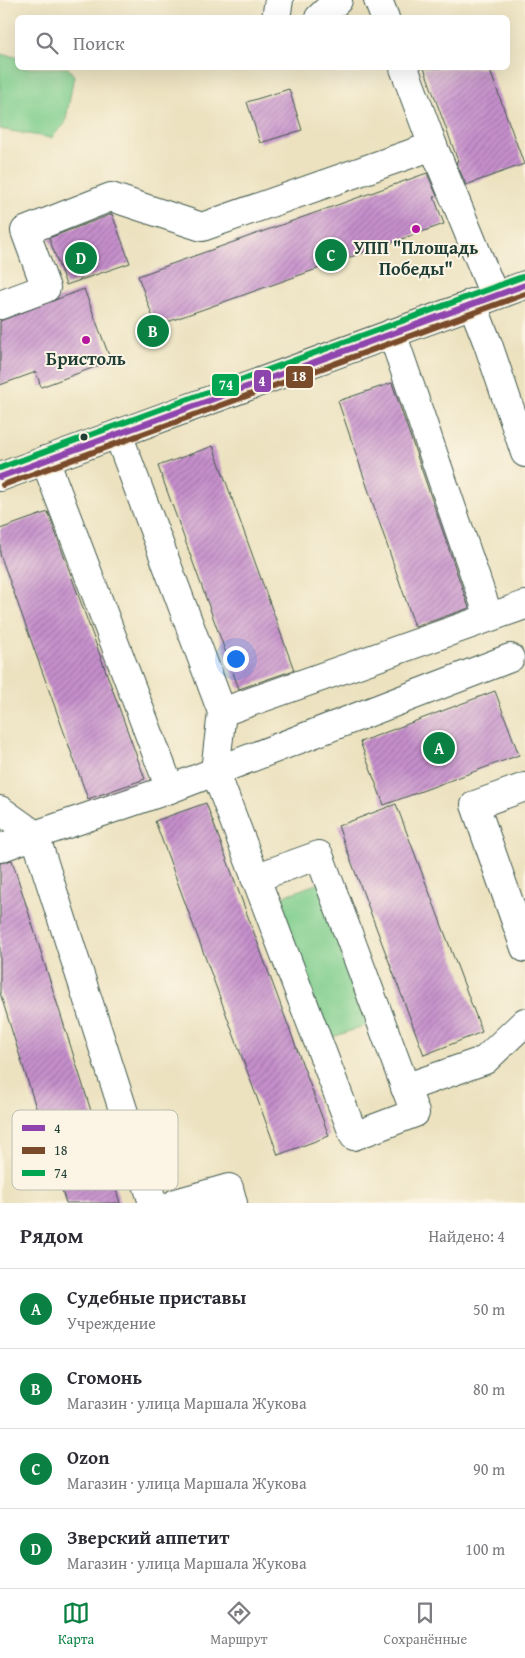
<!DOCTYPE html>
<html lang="ru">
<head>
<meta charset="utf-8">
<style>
	body { margin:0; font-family:"Gentium Book Plus",serif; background:#f2f2f3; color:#2b2b33 }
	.you { position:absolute; left:235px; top:658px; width:18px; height:18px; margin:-12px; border:4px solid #fff; border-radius:50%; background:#1a73e8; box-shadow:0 0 0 8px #1a73e833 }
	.badge { display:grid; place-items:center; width:32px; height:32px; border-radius:50%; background:#0b8043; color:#fff; font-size:16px; font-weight:700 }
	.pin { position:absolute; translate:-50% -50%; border:2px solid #fff; box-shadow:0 1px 5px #0006 }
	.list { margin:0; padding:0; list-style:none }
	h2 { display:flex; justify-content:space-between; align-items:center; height:65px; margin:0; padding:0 20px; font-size:21px }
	h2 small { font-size:16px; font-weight:400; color:#7c7c81 }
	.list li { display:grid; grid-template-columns:32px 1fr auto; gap:15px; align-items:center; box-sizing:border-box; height:80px; padding:0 20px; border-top:1px solid #e1e1e2 }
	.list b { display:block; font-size:19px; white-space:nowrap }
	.list p { margin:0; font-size:16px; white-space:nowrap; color:#7c7c81 }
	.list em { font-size:16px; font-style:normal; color:#7c7c81 }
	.icon { flex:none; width:28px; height:28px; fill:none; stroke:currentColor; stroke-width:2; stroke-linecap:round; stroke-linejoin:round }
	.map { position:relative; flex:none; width:525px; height:1203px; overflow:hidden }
	.search { position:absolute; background:#fff; box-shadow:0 5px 20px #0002; left:15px; right:15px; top:15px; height:55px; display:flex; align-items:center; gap:12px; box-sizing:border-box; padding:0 18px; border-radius:8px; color:#7c7c81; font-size:19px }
	.sheet { height:385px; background:#fff }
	nav { display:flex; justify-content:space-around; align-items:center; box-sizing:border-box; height:70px; border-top:1px solid #e1e1e2; background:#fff; font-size:14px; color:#7c7c81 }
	nav a { display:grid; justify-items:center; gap:2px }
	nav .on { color:#0b8043 }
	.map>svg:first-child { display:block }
</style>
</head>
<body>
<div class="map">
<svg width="525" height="1203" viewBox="0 0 525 1203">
	<defs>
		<pattern id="building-hatch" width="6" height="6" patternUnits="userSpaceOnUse" patternTransform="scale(1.25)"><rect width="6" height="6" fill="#c68fcc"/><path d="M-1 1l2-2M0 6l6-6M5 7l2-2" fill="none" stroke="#a076a6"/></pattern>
	</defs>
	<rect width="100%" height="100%" fill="#fcf5e5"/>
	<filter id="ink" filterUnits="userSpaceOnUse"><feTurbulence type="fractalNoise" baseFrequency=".02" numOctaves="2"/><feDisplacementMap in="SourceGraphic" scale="10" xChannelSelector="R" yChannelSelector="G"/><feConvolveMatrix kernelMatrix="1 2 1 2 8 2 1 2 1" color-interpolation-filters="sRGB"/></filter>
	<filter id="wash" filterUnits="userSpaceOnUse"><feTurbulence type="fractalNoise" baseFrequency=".0096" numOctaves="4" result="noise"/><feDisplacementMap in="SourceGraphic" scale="20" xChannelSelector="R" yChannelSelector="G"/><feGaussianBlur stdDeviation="1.12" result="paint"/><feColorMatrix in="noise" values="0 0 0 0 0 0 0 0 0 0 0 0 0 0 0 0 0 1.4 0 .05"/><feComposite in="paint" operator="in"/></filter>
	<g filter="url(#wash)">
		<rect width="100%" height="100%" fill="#ece2c0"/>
		<g fill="#7ecd8c" stroke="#4e8560">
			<polygon points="0,54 17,57 18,68 68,68 74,76 65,124 51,138 0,129"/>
			<polygon points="319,883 369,1024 328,1039 278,898"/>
		</g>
		<g id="blocks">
			<g fill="url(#building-hatch)">
				<polygon points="424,68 489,68 524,164 466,185 456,162 458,161"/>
				<polygon points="289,89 302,130 260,143 247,102"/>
				<polygon points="427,173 437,196 434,197 444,224 156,326 138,276"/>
				<polygon points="112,214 130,263 66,285 49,238"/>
				<polygon points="84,289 111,361 41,387 36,372 0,385 0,321"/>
				<polygon points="392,383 469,608 415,627 338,401"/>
				<polygon points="213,446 294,670 239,689 158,466"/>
				<polygon points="48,512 145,779 88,799 0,554 0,529"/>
				<polygon points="495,691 519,755 384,805 360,742"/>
				<polygon points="206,803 329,1136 278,1155 155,821"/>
				<polygon points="396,804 482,1032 424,1055 338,826"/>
				<polygon points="12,860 120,1203 66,1203 0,993 0,863"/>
			</g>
		</g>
	</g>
	<g filter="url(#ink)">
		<use href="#blocks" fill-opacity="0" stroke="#3e5649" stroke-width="1"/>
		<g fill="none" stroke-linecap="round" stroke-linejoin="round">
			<g stroke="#3e5649" stroke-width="30">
				<g id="minor">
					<polyline points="378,0 385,18"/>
					<polyline points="276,18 279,0"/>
					<polyline points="319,18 338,0"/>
					<polyline points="404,68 433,146"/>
					<polyline points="472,303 488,344 525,453"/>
					<polyline points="0,305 46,288 25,231 111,197 202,227 433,146 494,295"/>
					<polyline points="392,333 489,617"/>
					<polyline points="118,434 222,712 215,771 354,1136 415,1113 319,855 255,878"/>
					<polyline points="45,460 170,789"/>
					<polyline points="222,712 525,605"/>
					<polyline points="525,787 475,805 525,948"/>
					<polyline points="0,810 35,835 170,789 510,658"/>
					<polyline points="0,848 35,835 153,1203"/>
					<polyline points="405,1088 485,1060 525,1022"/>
					<polyline points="176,1203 229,1188 233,1203"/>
				</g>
			</g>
			<g stroke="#3e5649" stroke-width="30">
				<polyline id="major" points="0,477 525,285"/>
			</g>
			<use href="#minor" stroke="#fff" stroke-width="28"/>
			<use href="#major" stroke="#fff" stroke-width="28"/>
			<g stroke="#fcf5e5" stroke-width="10">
				<polyline id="bus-1" points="0,477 525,285"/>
			</g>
			<g stroke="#fcf5e5" stroke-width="10">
				<polyline id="bus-2" points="3,485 525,294"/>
			</g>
			<g stroke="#fcf5e5" stroke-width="10">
				<polyline id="bus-3" points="0,468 522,277"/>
			</g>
			<use href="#bus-1" stroke="#8e44ad" stroke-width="6"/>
			<use href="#bus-2" stroke="#7a4b2a" stroke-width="6"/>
			<use href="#bus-3" stroke="#00a651" stroke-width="6"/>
		</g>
	</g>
	<g fill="#b5179e" stroke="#fcf5e5" stroke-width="2">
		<circle cx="416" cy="229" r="5"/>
		<circle cx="86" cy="340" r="5"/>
	</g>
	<circle fill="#1f3d34" stroke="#fcf5e5" stroke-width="2" cx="84" cy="437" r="4.5"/>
	<g text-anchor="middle" stroke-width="4" stroke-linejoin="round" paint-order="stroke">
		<g font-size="18" font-weight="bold" fill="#1f3d34" stroke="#fcf5e5">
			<text x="416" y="254">УПП "Площадь<tspan x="416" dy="21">Победы"</tspan></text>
			<text x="86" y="365">Бристоль</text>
		</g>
	</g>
	<rect x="12" y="1110" width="166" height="80" rx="8" fill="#fcf5e5" stroke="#babeb0" stroke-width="1"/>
	<rect x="22" y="1125" width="23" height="6" fill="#8e44ad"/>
	<rect x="22" y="1147" width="23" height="7" fill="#7a4b2a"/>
	<rect x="22" y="1170" width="23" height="6" fill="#00a651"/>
	<g font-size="14" fill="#1f3d34">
		<text x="54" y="1133">4</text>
		<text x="54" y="1155">18</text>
		<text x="54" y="1178">74</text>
	</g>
	<g stroke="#fcf5e5" stroke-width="2">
		<rect x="285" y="365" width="29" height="24" rx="5" fill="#7a4b2a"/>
		<rect x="253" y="369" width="19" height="24" rx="5" fill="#8e44ad"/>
		<rect x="211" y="373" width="29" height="24" rx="5" fill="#00a651"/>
	</g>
	<g font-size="14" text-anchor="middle" font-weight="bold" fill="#fff">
		<text x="299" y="381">18</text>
		<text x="262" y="386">4</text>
		<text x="226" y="390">74</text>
	</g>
</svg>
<div class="you"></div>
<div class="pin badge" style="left:439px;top:748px">A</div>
<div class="pin badge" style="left:153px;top:331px">B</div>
<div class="pin badge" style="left:331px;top:255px">C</div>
<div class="pin badge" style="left:81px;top:258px">D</div>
<div class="search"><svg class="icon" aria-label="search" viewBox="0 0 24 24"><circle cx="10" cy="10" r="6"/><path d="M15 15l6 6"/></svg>Поиск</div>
</div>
<section class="sheet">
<h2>Рядом<small>Найдено: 4</small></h2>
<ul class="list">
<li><span class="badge">A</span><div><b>Судебные приставы</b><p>Учреждение</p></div><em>50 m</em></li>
<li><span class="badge">B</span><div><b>Сгомонь</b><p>Магазин · улица Маршала Жукова</p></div><em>80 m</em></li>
<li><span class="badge">C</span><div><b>Ozon</b><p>Магазин · улица Маршала Жукова</p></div><em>90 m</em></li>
<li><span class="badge">D</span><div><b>Зверский аппетит</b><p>Магазин · улица Маршала Жукова</p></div><em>100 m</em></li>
</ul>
</section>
<nav>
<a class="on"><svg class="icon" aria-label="map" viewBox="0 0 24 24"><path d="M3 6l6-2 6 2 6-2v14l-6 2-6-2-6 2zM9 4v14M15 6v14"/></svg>Карта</a>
<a><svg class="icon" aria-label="directions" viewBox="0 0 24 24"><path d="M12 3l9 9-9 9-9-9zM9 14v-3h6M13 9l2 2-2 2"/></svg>Маршрут</a>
<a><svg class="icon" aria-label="saved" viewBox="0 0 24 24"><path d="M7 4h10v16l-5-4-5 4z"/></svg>Сохранённые</a>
</nav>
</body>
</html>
